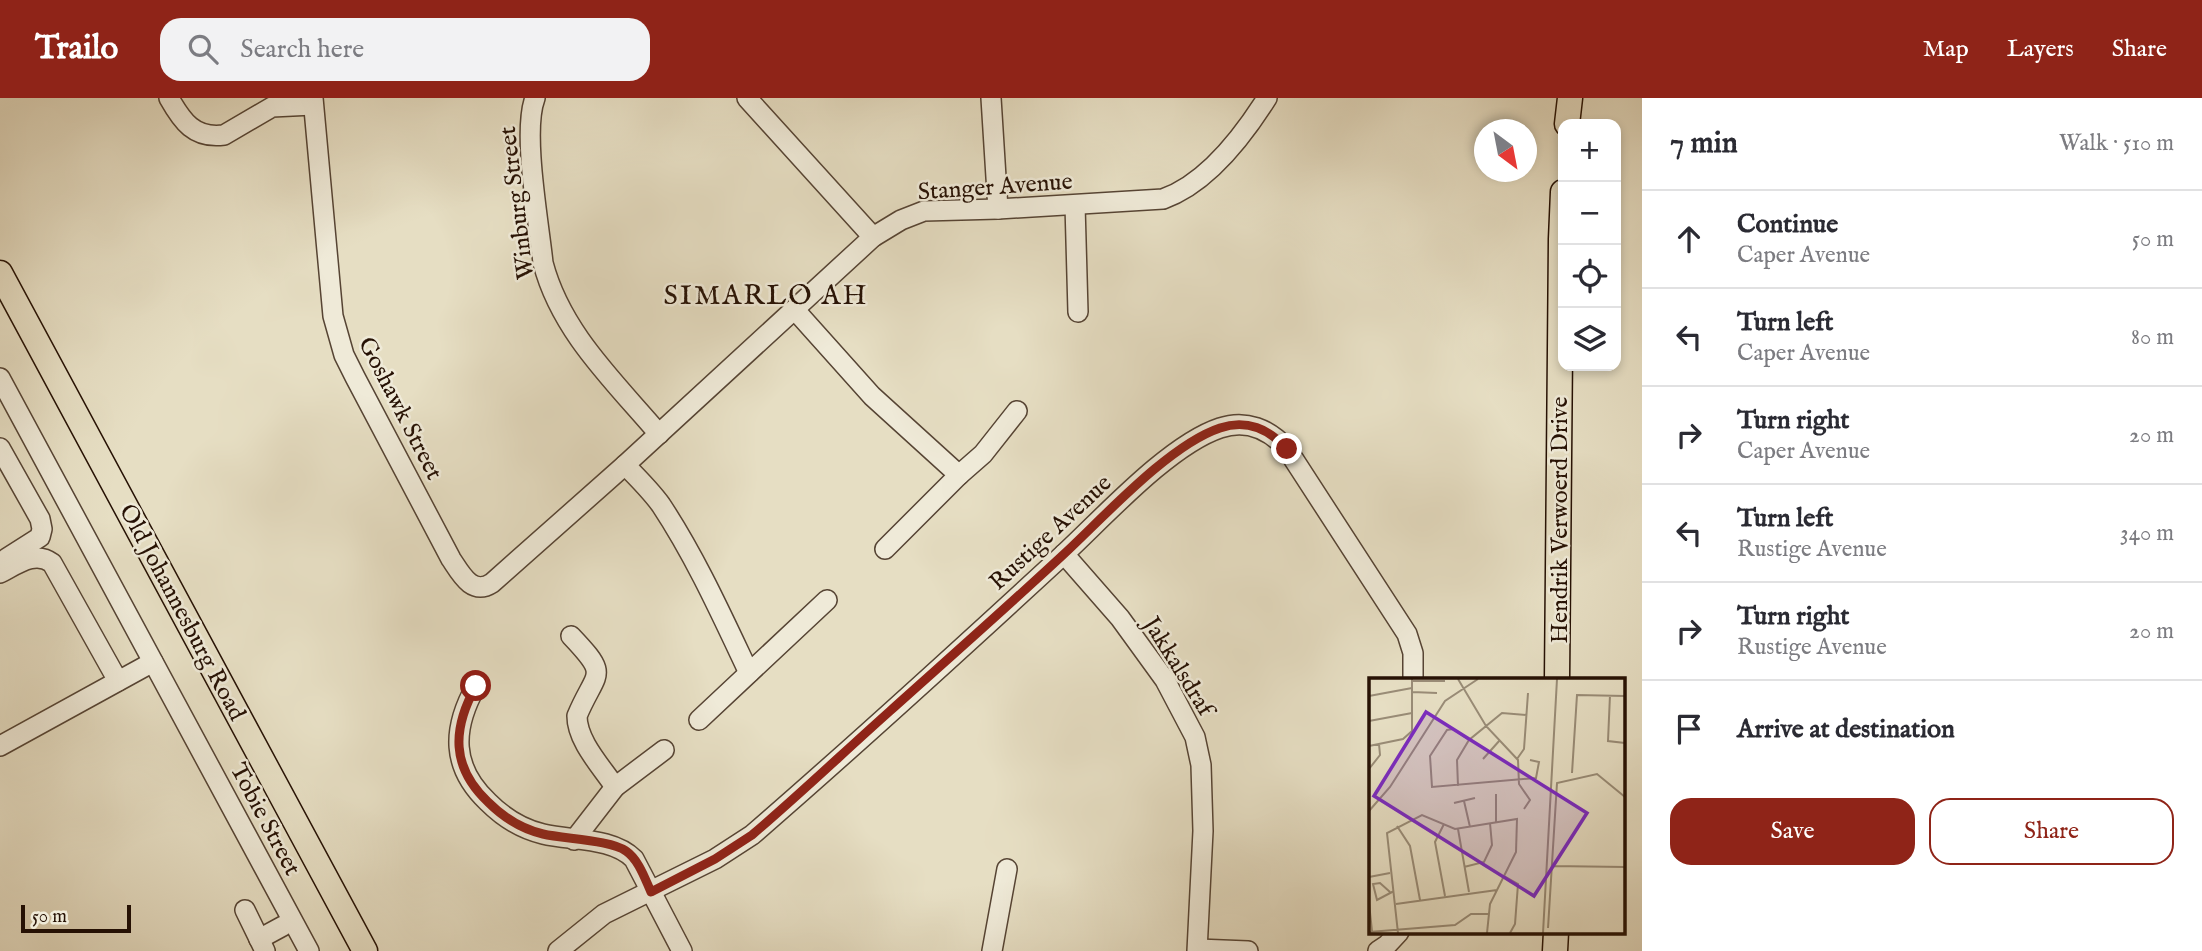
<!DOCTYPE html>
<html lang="en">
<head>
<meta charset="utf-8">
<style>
	body { margin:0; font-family:"IM FELL English",serif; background:#f2f2f3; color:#2b2b33 }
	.controls { position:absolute; right:21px; top:21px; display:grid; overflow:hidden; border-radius:14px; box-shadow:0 4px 10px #0003 }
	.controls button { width:63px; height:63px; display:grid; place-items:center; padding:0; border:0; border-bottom:2px solid #e1e1e2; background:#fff; color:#2b2b33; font:35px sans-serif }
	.compass { position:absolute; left:1474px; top:21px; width:63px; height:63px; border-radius:50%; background:#fff; box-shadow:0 4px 10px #0003; rotate:148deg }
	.scale { position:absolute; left:21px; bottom:18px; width:110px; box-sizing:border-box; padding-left:7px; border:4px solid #261104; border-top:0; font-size:19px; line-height:24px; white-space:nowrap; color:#261104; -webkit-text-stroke:5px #efead8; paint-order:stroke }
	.stop { position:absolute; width:21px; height:21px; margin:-16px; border:5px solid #8f2418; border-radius:50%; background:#fff }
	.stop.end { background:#8f2418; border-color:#fff; box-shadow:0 2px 7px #0008 }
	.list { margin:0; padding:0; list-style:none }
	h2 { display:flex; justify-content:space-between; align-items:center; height:91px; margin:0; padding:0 28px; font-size:30px }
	h2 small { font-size:23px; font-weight:400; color:#7c7c81 }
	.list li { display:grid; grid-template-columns:46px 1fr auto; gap:21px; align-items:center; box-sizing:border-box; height:98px; padding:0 28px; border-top:2px solid #e1e1e2 }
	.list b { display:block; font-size:26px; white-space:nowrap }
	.list p { margin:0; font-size:23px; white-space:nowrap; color:#7c7c81 }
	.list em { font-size:23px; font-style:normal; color:#7c7c81 }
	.actions { display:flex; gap:14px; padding:21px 28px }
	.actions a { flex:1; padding:16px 0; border:2px solid #8f2418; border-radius:21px; text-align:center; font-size:24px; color:#8f2418 }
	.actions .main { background:#8f2418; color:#fff }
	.icon { flex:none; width:38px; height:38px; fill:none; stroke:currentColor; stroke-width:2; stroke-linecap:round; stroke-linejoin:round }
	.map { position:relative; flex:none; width:1642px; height:853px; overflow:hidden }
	header { display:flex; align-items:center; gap:42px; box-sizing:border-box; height:98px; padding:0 35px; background:#8f2418; color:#fff }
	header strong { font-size:33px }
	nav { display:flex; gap:38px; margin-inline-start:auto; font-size:24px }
	.search { width:490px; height:63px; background:#f2f2f3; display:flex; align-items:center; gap:18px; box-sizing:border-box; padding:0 24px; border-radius:21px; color:#7c7c81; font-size:26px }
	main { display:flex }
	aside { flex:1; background:#fff }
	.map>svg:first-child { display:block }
</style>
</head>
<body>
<header>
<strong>Trailo</strong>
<div class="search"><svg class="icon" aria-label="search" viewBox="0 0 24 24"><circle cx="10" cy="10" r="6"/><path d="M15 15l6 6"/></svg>Search here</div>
<nav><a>Map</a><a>Layers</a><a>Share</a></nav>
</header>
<main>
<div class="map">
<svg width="1642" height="853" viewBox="0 0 1642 853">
	<rect width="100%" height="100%" fill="#e6dec3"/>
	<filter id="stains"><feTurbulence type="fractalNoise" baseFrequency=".00286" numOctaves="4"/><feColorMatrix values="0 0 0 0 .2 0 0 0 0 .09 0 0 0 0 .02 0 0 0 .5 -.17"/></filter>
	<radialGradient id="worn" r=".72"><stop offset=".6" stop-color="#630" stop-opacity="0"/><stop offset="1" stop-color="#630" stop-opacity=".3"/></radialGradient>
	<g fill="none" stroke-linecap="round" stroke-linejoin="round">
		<g stroke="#564434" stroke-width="22">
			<g id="minor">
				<path d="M 169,0 C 182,23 194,41 224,37 L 272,9 L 313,7"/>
				<path d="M 313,0 L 333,218 L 344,257 L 355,279 L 451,461 C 461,476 472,498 492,485 L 625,367 L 873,139 L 901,122 L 924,113 L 998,111 L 1163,101 C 1206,86 1243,38 1267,0"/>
				<path d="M 535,0 C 522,34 539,125 543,165 C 561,234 614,283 659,336"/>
				<polyline points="747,0 873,139"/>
				<polyline points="991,0 998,111"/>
				<polyline points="1075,107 1078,214"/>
				<polyline points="795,212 872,298 959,377"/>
				<polyline points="0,280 309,853"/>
				<polyline points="0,350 40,421 42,431 40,439 7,460"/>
				<path d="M 625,367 C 638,380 651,393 661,407 C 696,460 722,518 749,575"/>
				<polyline points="885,451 959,377 983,356 1017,313"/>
				<polyline points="1064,456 1120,520 1165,582 1195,639 1201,667 1203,733 1197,853"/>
				<path d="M 0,475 C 16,467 35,452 52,465 L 118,583"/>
				<path d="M 571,538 C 611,580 596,572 577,618 C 577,643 601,668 615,689"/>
				<path d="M 476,588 C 452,631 451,669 488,704 C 503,719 522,731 543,736 C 572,743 612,739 634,761 L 682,853"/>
				<polyline points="699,622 827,502"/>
				<polyline points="0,648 153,564"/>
				<polyline points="574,742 615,689 664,652"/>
				<polyline points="245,812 265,853"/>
				<polyline points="259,841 283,828"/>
				<polyline points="1198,851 1248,853"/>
				<path d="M 558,853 L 604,816 L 715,761 L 752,737 C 857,646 961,551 1064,456 C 1104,419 1169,347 1220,330 C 1246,321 1269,331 1287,351 L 1407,536 L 1413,555 L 1413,582"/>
				<polyline points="992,853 1007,771"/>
				<polyline points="1378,853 1387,847 1399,834"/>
			</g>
		</g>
		<g stroke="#261104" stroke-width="27">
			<g id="major">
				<polyline points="1567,26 1570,0"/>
				<polyline points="0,175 365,853"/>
				<polyline points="1557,582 1561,141 1563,94"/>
				<polyline points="1555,853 1556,834"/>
			</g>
		</g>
		<use href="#minor" stroke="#efead8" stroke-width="19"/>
		<use href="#major" stroke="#e6dec3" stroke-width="24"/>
	</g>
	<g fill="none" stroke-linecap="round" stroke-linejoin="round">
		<path stroke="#8f2418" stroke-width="9" d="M 476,588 C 452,631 451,669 488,704 C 503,719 522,731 543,736 C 564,741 611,742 626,753 C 639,762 645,781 651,794 L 715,761 L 752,737 C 799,697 844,654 890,613 C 948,561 1007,509 1064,456 C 1104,419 1169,347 1220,330 C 1246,321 1269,331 1287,351"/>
	</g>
	<g text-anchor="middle" stroke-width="5" stroke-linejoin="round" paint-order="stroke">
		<g font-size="24" fill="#261104" stroke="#efead8">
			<text transform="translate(995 88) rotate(-4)" y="8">Stanger Avenue</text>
			<text transform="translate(516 105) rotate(-97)" y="8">Winburg Street</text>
			<text transform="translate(401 310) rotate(63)" y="8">Goshawk Street</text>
			<text transform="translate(1559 422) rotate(-90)" y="8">Hendrik Verwoerd Drive</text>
			<text transform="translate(1050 434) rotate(-43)" y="8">Rustige Avenue</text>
			<text transform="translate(183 514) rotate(62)" y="8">Old Johannesburg Road</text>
			<text transform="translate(1179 568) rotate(58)" y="8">Jakkalsdraf</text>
			<text transform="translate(266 721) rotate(62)" y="8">Tobie Street</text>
		</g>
		<g font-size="28" letter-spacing="2" fill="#261104" stroke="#efead8">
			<text x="766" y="206">SIMARLO AH</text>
		</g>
	</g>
	<g transform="translate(1369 580)">
		<rect width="256" height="256" fill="#e6dec3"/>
		<path fill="none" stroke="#998c77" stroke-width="2" d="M 89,1 L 117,48 L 149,82 L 150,106 L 161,122 L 155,131M 43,3 L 76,3M 43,14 L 68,15M 241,17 L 239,63 L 256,65M 0,18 L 43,10M 0,43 L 43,35M 100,62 L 84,51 L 78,52 L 61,78 L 63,109 L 167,100 L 170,84 L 161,82M 0,68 L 34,61 L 43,53 L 43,1M 114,81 L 131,62M 148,81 L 155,71 L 159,15M 0,91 L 11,77 L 10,66M 203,95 L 208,17 L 256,18M 89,108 L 88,82 L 100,62 L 133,35 L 158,37M 95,123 L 101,149M 85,125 L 106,120M 0,133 L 21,109 L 76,23 L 109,1M 127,144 L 127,116M 75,146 L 66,164 L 76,218M 28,148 L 41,168 L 51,222M 89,151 L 100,214M 183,188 L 256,189M 95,189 L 115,184 L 123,167 L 121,145M 135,198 L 149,206 L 146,246 L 141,255M 0,199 L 21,195M 21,214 L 11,205 L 4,206 L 8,222 L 25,213M 0,225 L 3,253M 27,226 L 128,212M 179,250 L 188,105 L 228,96 L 256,119M 0,254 L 86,247 L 102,236 L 119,236M 29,255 L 18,155 L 53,137 L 86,151 L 148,141 L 147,174 L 121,226 L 118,255M 174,255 L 188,1"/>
		<path fill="#7b2cbf" fill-opacity="0.15" stroke="#7b2cbf" stroke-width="3.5" d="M 57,34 L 218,135 L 165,218 L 5,118 Z"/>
		<rect width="256" height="256" fill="none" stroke="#261104" stroke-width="3.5"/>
	</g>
	<rect width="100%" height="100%" filter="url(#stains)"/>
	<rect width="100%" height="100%" fill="url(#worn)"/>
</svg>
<div class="controls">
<button>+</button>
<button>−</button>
<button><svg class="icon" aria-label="locate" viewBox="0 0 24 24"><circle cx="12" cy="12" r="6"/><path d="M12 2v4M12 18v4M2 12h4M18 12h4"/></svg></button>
<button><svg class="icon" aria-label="layers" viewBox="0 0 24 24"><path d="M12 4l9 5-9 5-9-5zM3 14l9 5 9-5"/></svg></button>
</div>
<svg class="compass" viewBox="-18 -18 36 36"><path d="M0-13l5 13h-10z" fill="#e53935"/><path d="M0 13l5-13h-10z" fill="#7c7c81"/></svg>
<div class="scale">50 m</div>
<div class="stop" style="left:476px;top:588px"></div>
<div class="stop end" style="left:1287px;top:351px"></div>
</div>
<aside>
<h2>7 min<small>Walk · 510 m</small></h2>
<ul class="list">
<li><svg class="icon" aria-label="ahead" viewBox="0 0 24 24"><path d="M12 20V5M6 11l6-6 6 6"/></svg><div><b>Continue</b><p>Caper Avenue</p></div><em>50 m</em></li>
<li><svg class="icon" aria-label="left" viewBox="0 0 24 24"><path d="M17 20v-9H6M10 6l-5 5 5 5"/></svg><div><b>Turn left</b><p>Caper Avenue</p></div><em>80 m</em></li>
<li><svg class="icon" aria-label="right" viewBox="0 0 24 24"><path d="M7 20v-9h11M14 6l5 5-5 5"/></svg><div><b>Turn right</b><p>Caper Avenue</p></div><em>20 m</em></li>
<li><svg class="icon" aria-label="left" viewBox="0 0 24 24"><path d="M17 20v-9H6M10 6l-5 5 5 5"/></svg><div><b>Turn left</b><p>Rustige Avenue</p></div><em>340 m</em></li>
<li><svg class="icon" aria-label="right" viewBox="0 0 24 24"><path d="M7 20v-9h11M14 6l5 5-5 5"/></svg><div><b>Turn right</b><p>Rustige Avenue</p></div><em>20 m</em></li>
<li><svg class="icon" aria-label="arrive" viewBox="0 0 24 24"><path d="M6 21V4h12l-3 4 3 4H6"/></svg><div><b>Arrive at destination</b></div></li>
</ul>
<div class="actions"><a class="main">Save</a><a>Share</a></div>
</aside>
</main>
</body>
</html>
